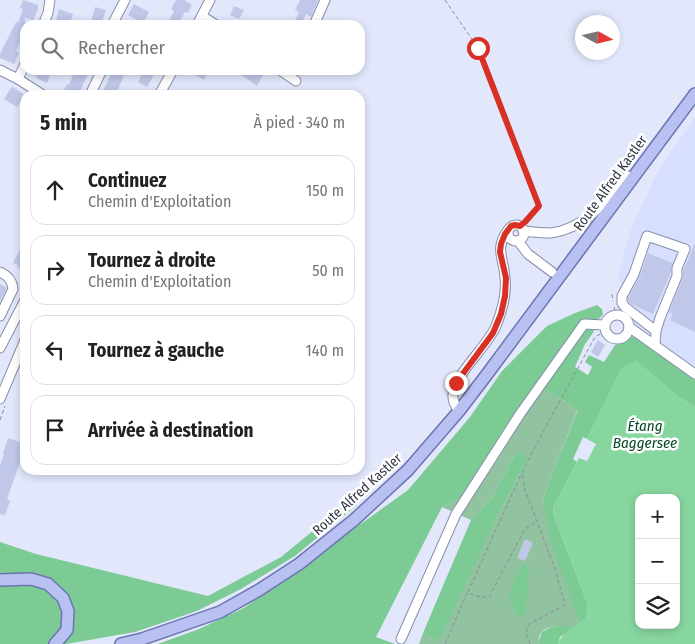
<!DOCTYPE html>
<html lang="fr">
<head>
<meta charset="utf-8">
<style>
	body { margin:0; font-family:"Fira Sans Condensed",sans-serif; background:#f2f2f2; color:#222 }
	.controls { position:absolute; right:15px; bottom:15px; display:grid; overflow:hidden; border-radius:10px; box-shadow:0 2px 8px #0003 }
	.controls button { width:45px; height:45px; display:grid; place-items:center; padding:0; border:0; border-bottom:1px solid #e0e0e0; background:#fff; color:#222; font:25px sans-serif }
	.compass { position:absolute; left:575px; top:15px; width:45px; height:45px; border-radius:50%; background:#fff; box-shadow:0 2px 8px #0003; rotate:98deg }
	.stop { position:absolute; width:15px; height:15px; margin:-11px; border:4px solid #d93025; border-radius:50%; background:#fff }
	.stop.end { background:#d93025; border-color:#fff; box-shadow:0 1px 5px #0008 }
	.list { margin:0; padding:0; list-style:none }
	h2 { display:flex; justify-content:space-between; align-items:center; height:65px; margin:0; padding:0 20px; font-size:21px }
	h2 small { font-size:16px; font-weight:400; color:#767676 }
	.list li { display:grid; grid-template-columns:32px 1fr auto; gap:15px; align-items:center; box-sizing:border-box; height:70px; margin:0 10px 10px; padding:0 10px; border:1px solid #e0e0e0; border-radius:15px }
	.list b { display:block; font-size:19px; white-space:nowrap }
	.list p { margin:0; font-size:16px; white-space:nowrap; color:#767676 }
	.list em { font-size:16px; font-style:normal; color:#767676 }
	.icon { flex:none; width:28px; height:28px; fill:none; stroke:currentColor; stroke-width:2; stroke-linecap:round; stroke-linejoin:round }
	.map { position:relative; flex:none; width:695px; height:644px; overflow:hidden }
	.search { position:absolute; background:#fff; box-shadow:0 2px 8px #0003; left:20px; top:20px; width:345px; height:55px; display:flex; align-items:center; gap:12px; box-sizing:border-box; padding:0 18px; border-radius:15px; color:#767676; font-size:19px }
	.panel { position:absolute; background:#fff; box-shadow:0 2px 8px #0003; left:20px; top:90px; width:345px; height:385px; border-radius:15px }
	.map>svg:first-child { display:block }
</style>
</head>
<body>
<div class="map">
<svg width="695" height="644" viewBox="0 0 695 644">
	<rect width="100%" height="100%" fill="#e2e7fb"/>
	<polygon fill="#d7defe" points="695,118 695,366 652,337 617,311 617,296 623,287 618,276 630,232 643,203 660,168"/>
	<path fill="#92c3a0" d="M 537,379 L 549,392 L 568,403 L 578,409 L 552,473 L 543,500 L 579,623 L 573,628 C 560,624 536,625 539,644 L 419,644 L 423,633 L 433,639 L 526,462 L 515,455 L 491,499 L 471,520 L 442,507 L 460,499 Z"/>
	<g fill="#7ccb95">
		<polygon points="597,305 602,309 603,315 597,320 593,333 585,344 575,367 588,375 592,367 585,362 589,355 604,362 615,345 627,341 633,336 647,345 695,380 695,407 682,399 622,368 587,439 583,437 573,459 577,462 553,508 554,516 588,605 586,619 579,623 571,598 551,543 543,500 552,473 578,410 568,403 549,392 537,380 460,499 442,507 376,637 395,644 158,644 199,629 244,608 408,490 470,417 502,371 547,326 575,313"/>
		<polygon points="524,452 526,462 496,519 441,636 433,639 423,633 471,520 491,499 515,455"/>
		<polygon points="352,499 357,505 295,556 241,589 197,611 135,632 66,644 0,644 0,542 36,554 208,596 281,557"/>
		<path d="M 526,565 L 529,567 L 526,612 L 522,618 C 502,603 511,584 522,566 Z"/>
		<polygon points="564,625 573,628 560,637 558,644 539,644 539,640 542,632 551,627"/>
	</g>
	<path fill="#87d69f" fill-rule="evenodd" d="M 636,360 L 682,399 L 695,407 L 695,644 L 558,644 C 562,632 575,625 586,619 L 588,605 L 554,516 L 553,508 L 579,458 L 587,461 L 596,444 L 587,439 L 621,368 ZM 639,498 L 676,498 L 676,625 L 639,625 Z"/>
	<g fill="#c0c7e8">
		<polygon points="23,0 38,5 38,9 33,20 25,18 25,40 22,39 16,51 19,53 14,64 0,58 0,54 16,22 18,23 23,9 20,8"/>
		<polygon points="176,0 184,0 192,5 188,13 185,12 178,25 167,25 174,11 171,9"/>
		<polygon points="300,0 318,0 311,17 306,14 301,25 293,25 299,12 295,10"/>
		<polygon points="134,4 149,12 143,23 128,15"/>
		<polygon points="234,6 244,10 239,19 230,15"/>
		<polygon points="95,7 106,10 101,25 91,22"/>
		<polygon points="59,9 73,14 69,25 65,23 64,25 55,25"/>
		<polygon points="38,70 52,70 47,83 36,78 37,76 35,76"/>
		<polygon points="74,70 90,70 78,95 69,95 63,92 67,84 69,85 73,75"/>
		<polygon points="113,70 126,70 117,92 115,91 113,95 101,95"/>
		<polygon points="144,70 150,70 155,73 147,87 138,82"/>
		<polygon points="186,70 209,70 204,80"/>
		<polygon points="234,70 266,70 257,86"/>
		<polygon points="13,87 23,94 21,97 23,98 17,107 4,99 11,88"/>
		<polygon points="25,240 25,271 17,267 18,265 13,263"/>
		<polygon points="695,243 695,332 670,320 673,314 669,312 683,278 683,271"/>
		<polygon points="648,253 672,263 671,272 653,314 631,304 628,301 628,298 640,276"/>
		<polygon points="0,284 7,288 0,301"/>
		<polygon points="598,340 605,345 598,357 591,352"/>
		<polygon points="8,438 25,444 25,445 20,459 21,460 7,499 10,501 5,515 0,514 0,466 4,454 3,453"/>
		<polygon points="525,539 533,543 525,561 517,558"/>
	</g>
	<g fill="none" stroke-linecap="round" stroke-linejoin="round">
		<g stroke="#878eac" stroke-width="11">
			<g id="minor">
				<polyline points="202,16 216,25"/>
				<polyline points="43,25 48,13 50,0"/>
				<polyline points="112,25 125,0"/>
				<polyline points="197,25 210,0"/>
				<polyline points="314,25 325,0"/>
				<polyline points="0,70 18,79 43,95"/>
				<polyline points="280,70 296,81"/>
				<polyline points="18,79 25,64"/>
				<polyline points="90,95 102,70"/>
				<polyline points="159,95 173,70"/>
				<circle cx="516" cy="233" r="8"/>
				<path d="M 523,231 C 532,232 542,233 551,233 C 585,229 607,200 628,176"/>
				<polyline points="518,241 528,254 552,272"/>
				<path d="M 0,272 C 8,276 12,280 13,289 L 0,316"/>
				<circle cx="617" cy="327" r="12"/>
				<polyline points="629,327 695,374"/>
				<polyline points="655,345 656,331 660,318 677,276 677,268 685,249 647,236 634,274 622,296 622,303 625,307 656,331"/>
				<polyline points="0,348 25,300"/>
				<polyline points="0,399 25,340"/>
				<path d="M 459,411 C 456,407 453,402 453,397 C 451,378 488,346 496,326 C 502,311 507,294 505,278 C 504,258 494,249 508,230"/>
				<polyline points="401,639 456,514 520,414 584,324 604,325"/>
			</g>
		</g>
		<g stroke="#6b76af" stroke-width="14">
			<g id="major">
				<polyline points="0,580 31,579 48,584 63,598 68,611 67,630 55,644"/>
				<polyline points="121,644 142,639 220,612 259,590 299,564 354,520 408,470 459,411 488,373 695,94"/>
			</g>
		</g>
		<g stroke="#898d9d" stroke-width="1" stroke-dasharray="4 2.5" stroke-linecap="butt">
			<polyline points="445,0 478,48 539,206 525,222"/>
			<polyline points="612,294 613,301"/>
			<polyline points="614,307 616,314"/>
			<polyline points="0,420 5,406"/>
			<polyline points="468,592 522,472"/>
			<polyline points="445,644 467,593 481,597 489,597 525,529 536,522"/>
			<polyline points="530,644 526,633 529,624 565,605 555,569 525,490 522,472 544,430 595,337 602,333"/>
		</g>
		<use href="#minor" stroke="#fff" stroke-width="9"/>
		<use href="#major" stroke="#b8c1f2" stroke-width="11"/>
	</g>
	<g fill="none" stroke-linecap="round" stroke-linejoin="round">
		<polyline stroke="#d93025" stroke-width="6" points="456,383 493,333 501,314 505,296 506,278 500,252 501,244 505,234 511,226 515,225 520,226 525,222 539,206 478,48"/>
	</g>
	<g text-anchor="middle" stroke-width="5" stroke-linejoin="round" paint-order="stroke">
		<g font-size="14" fill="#343744" stroke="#fff">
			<text transform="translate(610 183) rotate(-54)" y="5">Route Alfred Kastler</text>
			<text transform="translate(357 494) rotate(-42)" y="5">Route Alfred Kastler</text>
		</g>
		<g font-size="15" font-style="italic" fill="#0a4825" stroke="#fff">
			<text x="645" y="431">Étang<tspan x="645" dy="17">Baggersee</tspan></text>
		</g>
	</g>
</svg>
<div class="controls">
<button>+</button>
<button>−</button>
<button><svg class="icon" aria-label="layers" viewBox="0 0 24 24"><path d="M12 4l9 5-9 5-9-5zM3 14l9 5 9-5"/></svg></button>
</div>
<svg class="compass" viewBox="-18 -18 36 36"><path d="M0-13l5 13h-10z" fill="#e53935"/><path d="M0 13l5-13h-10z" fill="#767676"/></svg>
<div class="stop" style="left:478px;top:48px"></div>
<div class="stop end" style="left:456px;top:383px"></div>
<div class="search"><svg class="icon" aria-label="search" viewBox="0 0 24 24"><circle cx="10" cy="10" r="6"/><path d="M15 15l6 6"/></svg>Rechercher</div>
<section class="panel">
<h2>5 min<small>À pied · 340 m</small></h2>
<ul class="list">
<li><svg class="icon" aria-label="ahead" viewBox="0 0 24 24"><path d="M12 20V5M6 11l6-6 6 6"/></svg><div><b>Continuez</b><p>Chemin d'Exploitation</p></div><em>150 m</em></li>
<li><svg class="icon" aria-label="right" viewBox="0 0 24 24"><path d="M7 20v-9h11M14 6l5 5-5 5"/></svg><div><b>Tournez à droite</b><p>Chemin d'Exploitation</p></div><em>50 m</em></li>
<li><svg class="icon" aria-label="left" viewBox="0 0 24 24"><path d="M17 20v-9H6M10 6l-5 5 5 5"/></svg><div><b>Tournez à gauche</b></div><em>140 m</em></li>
<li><svg class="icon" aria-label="arrive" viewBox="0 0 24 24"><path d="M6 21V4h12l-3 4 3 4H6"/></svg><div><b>Arrivée à destination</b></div></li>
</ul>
</section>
</div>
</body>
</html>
